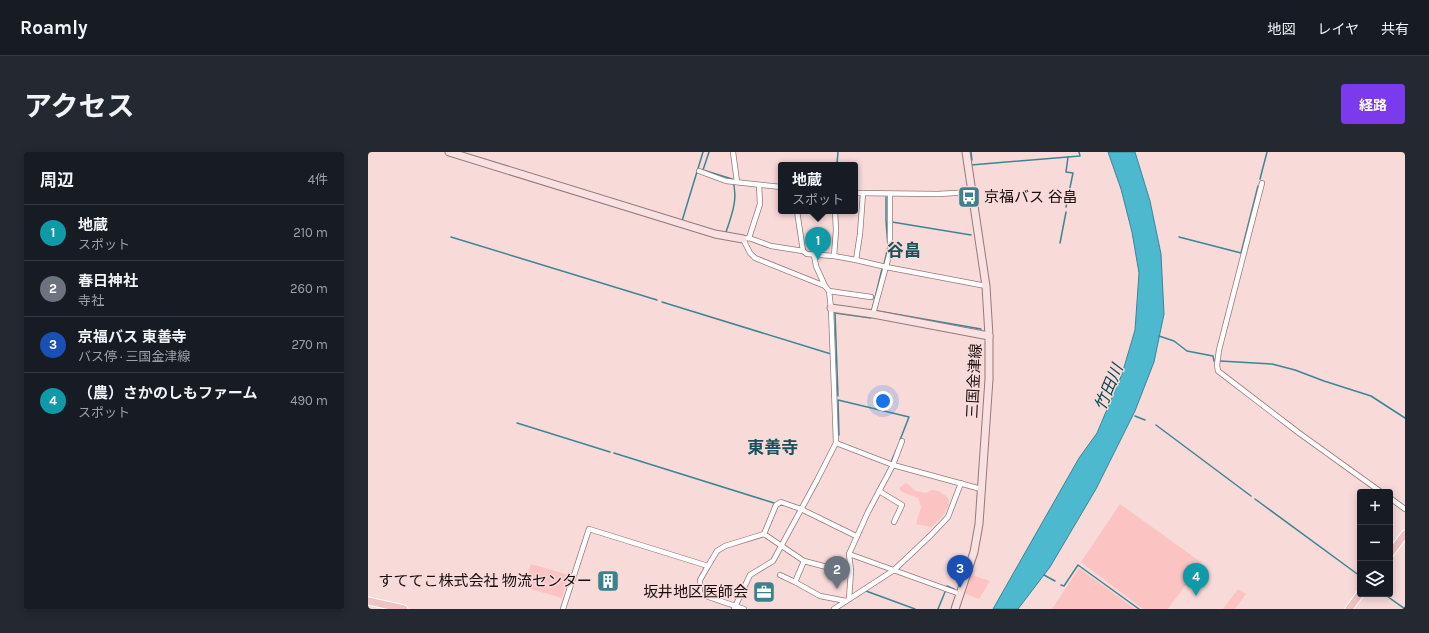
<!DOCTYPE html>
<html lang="ja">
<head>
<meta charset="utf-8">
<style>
	body { margin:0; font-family:Karla,"Noto Sans JP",sans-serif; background:#242831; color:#f1f3f6 }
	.controls { position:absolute; right:12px; bottom:12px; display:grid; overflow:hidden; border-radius:4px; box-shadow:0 2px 10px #0003 }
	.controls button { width:36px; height:36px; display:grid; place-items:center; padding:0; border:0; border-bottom:1px solid #363941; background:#171b24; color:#f1f3f6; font:20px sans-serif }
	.you { position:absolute; left:515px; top:249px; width:14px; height:14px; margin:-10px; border:3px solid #fff; border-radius:50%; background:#1a73e8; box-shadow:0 0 0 6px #1a73e833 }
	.badge { display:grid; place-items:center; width:26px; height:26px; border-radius:50%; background:#7c3aed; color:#fff; font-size:13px; font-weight:700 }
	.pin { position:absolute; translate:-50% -33px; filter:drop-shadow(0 1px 2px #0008) }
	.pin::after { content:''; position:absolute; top:21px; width:14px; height:12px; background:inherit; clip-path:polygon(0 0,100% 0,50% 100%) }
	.popup { position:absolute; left:410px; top:10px; width:80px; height:52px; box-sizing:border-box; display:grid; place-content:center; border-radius:4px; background:#171b24; filter:drop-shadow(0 1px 3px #0005); font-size:13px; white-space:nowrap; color:#9ea1a6 }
	.popup b { font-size:15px; color:#f1f3f6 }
	.popup::after { content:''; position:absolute; left:50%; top:100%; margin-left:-8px; border:8px solid transparent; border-top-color:#171b24 }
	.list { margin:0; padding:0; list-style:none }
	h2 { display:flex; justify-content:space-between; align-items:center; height:52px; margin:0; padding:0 16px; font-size:17px }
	h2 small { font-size:13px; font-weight:400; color:#9ea1a6 }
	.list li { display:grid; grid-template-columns:26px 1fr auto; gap:12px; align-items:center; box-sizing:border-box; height:56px; padding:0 16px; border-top:1px solid #363941 }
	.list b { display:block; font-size:15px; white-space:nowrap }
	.list p { margin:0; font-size:13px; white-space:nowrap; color:#9ea1a6 }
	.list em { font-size:13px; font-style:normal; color:#9ea1a6 }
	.icon { flex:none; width:22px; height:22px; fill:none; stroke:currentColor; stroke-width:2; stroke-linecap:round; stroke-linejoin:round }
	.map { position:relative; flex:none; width:1037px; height:457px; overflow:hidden; border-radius:4px }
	header { display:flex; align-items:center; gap:24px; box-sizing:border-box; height:56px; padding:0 20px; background:#171b24; border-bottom:1px solid #363941 }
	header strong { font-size:19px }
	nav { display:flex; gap:22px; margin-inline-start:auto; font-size:14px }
	.intro { display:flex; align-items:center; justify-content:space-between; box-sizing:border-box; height:96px; padding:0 24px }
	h1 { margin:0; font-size:28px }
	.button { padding:10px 18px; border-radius:4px; background:#7c3aed; color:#fff; font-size:14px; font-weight:700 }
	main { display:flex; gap:24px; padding:0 24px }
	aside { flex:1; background:#171b24; border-radius:4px; box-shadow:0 2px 10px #0003 }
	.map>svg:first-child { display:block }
</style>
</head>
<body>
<header>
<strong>Roamly</strong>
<nav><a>地図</a><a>レイヤ</a><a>共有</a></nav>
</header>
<div class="intro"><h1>アクセス</h1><a class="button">経路</a></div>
<main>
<aside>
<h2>周辺<small>4件</small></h2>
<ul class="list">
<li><span class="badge" style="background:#0f9aa8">1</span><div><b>地蔵</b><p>スポット</p></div><em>210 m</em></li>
<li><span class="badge" style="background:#6b7280">2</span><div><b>春日神社</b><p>寺社</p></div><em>260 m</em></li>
<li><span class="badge" style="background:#1a4fb4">3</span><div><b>京福バス 東善寺</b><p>バス停 · 三国金津線</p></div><em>270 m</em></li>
<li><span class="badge" style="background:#0f9aa8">4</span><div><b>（農）さかのしもファーム</b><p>スポット</p></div><em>490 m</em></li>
</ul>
</aside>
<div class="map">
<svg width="1037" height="457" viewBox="0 0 1037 457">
	<rect width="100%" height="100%" fill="#f8dad9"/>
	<g fill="#fbc4c2">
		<path d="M 538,331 L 548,339 L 558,341 C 566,334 574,340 581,347 C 581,360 572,367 563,375 L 548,372 L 553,355 L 550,346 L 534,340 L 531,336 Z"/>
		<polygon points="752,352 834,411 800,457 775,457 713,410"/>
		<polygon points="163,412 201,423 194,446 156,435"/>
		<polygon points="711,416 767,457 684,457"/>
		<polygon points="603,423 622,429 611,447 596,441"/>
		<polygon points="870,437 878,442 867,457 855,457"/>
	</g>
	<polygon fill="#4cb9ce" stroke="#3c8694" points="740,0 767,0 782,49 793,102 796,162 786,210 767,259 728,337 682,415 650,457 625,457 711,306 729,281 754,222 767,178 771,121 764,80 753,37"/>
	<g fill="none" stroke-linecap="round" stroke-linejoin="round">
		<g stroke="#3c8694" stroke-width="1.5">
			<path d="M 341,0 L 335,18 L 364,27 C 371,44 364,63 358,80"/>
			<polyline points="603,0 604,8"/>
			<polyline points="469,11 470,0"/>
			<polyline points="603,13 712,4 711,0"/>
			<polyline points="892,27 899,0"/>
			<polyline points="698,55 705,21 698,20 700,5"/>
			<polyline points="314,69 335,0"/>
			<polyline points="524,70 603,83"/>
			<polyline points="83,85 289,148"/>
			<polyline points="811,85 873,101 890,34"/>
			<polyline points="692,91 698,60"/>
			<polyline points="516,112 520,95 518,69 518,45"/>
			<polyline points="514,117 504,158 613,177"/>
			<polyline points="294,150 463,202"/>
			<polyline points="791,184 806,189 819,199 845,204 846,209"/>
			<polyline points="852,209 904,212 927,218 956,229 1003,244 1037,266"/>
			<polyline points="470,244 467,161 503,166"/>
			<polyline points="767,264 777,268"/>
			<polyline points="149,271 242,300"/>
			<polyline points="788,273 883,344"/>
			<polyline points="471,283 470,248 541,265 532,288"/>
			<polyline points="246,301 406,351"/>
			<polyline points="523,310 531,292"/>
			<polyline points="887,347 992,424"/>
			<polyline points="676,423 687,429"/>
			<polyline points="693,433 696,434 710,413 771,457"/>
			<polyline points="579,434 586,437"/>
			<polyline points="498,439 547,457"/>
			<polyline points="1016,442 1037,457"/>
			<polyline points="570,457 577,440"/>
		</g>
		<g stroke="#957a79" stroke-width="6">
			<g id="street">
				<polyline points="365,0 369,30"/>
				<polyline points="331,19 358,29 413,35"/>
				<polyline points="894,31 851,198 849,213 850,219 931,281 1013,340"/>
				<polyline points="487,41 570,42 604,40"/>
				<polyline points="429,59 435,99"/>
				<polyline points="381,86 392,52 391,33"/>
				<polyline points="446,103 448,114 457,134"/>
				<polyline points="466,104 468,78 467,59"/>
				<polyline points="488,108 492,82 495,41"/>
				<polyline points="461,139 503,145"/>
				<polyline points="505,162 522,100 522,42"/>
				<polyline points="468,291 525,313 613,337"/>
				<polyline points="511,339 534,353 526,370"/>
				<polyline points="1022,346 1037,357"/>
				<polyline points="396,382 436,409 470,418 483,419 481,402 500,360 525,313 534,289"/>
				<polyline points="481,402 592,442"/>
				<polyline points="436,409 427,430 452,444 478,449"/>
				<polyline points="340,414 332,428 332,442 376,457"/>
				<polyline points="412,423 427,430"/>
				<polyline points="481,447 483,419"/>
				<polyline points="195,457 221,377 340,414 349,399 357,394 396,382 408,353 413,350 433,357 488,384"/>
				<polyline points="366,457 382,423 405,409 448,330 468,291 463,156 461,139 457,134 387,106 382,101 375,87 381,86 403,94 435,99 439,102 466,104 488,108 518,115 618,134"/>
				<polyline points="466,457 526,418 563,383 580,365 593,331"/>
			</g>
		</g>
		<g stroke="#957a79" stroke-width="9">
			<g id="secondary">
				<polyline points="81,0 347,82 375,87"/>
				<polyline points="463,156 505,162 621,184"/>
				<polyline points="587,457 606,400 611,372 621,227 621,184 618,134 598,0"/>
			</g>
		</g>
		<g stroke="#fff" stroke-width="9">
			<g id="primary">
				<polyline points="1022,402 1037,382"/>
				<polyline points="0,449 36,457"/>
				<polyline points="981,457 992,442"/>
			</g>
		</g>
		<use href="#street" stroke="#fff" stroke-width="4.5"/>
		<use href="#secondary" stroke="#f8e1e0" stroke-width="7"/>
		<use href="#primary" stroke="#f1c2c2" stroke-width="7"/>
	</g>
	<defs>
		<g id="bus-square" transform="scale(1.15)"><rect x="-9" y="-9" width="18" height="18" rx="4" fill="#3d818f" stroke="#f8dad9"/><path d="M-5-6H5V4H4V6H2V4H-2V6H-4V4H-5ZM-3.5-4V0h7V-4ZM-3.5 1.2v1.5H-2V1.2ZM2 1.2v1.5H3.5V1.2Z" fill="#fff"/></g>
		<g id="building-square" transform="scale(1.15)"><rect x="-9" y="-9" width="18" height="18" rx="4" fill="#3d818f" stroke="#f8dad9"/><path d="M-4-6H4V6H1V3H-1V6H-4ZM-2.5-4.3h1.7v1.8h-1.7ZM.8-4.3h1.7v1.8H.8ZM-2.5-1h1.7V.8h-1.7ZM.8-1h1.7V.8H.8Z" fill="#fff"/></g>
		<g id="office-square" transform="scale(1.15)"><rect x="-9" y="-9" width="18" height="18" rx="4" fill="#3d818f" stroke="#f8dad9"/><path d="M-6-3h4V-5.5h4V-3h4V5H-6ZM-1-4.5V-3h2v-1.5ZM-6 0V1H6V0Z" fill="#fff"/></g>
	</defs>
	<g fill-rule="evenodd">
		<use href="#bus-square" x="601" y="45"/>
		<use href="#building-square" x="240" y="429"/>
		<use href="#office-square" x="396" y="440"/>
	</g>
	<g text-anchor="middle" stroke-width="3" stroke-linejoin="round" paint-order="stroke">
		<g font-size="15" fill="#180e0e" stroke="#f8dad9" text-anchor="end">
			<text x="616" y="50" text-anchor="start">京福バス 谷畠</text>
			<text x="224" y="434">すててこ株式会社 物流センター</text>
			<text x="380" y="445">坂井地区医師会</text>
		</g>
		<g font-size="15" fill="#180e0e" stroke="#f8dad9">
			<text transform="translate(606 229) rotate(-87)" y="5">三国金津線</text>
		</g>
		<g font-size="16" font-style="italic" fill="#014752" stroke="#f8dad9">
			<text transform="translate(740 235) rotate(-67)" y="6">竹田川</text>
		</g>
		<g font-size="17" font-weight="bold" fill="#19525d" stroke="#f8dad9">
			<text x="536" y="104">谷畠</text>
			<text x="405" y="301">東善寺</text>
		</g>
	</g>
</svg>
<div class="controls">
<button>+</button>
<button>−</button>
<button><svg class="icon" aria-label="layers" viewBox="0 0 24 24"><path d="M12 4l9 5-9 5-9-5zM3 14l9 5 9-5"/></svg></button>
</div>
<div class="you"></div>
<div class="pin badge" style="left:450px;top:108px;background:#0f9aa8">1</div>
<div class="popup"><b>地蔵</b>スポット</div>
<div class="pin badge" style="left:469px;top:437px;background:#6b7280">2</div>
<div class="pin badge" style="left:592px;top:436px;background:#1a4fb4">3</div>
<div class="pin badge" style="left:828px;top:444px;background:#0f9aa8">4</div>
</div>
</main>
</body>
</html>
